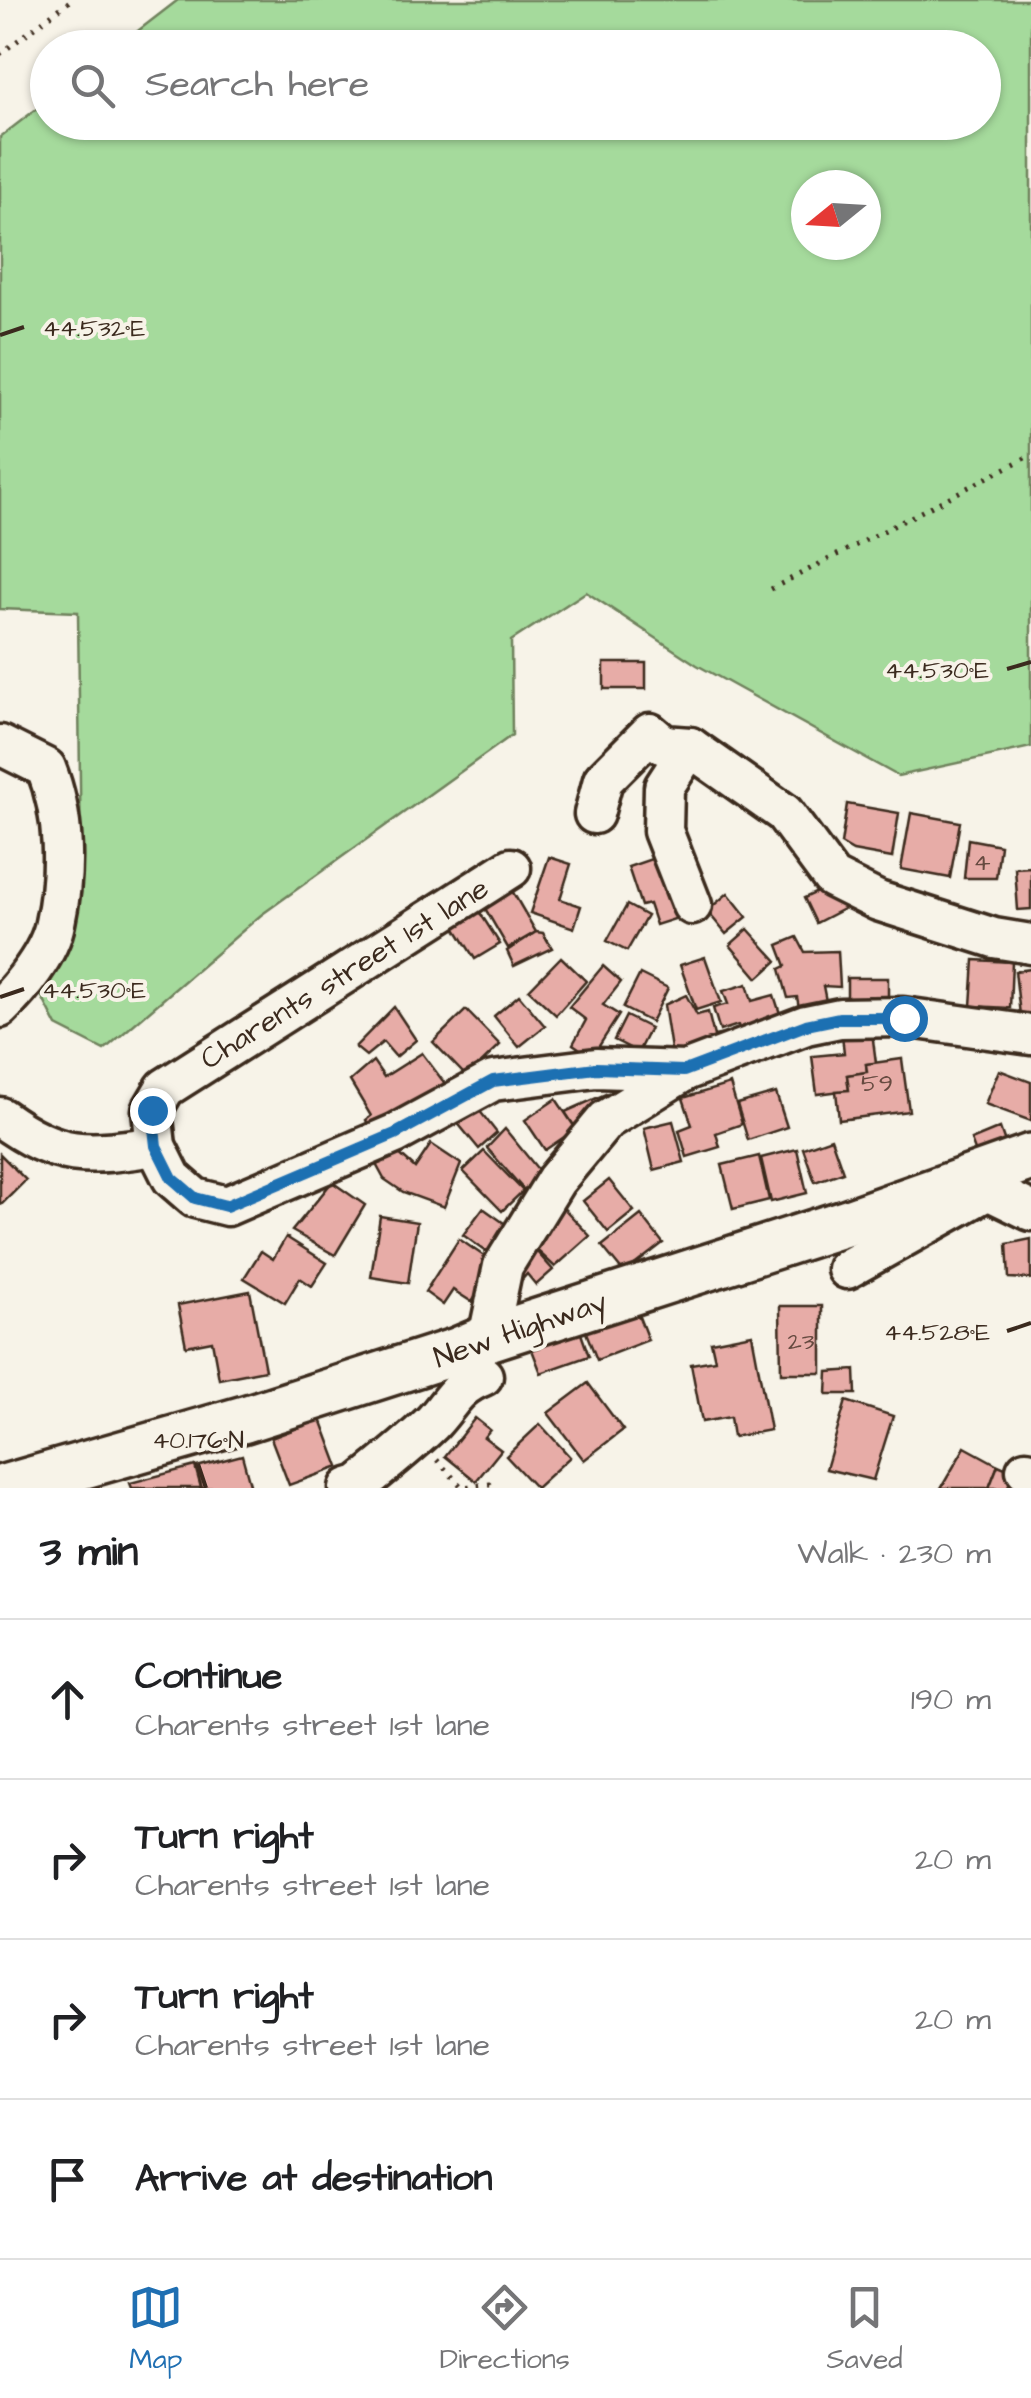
<!DOCTYPE html>
<html lang="en">
<head>
<meta charset="utf-8">
<style>
	body { margin:0; font-family:"Architects Daughter",sans-serif; background:#f6f6f6; color:#202124 }
	.compass { position:absolute; left:791px; top:170px; width:90px; height:90px; border-radius:50%; background:#fff; box-shadow:0 2px 8px #0004; rotate:252deg }
	.stop { position:absolute; width:30px; height:30px; margin:-22px; border:8px solid #1f6fb2; border-radius:50%; background:#fff }
	.stop.end { background:#1f6fb2; border-color:#fff; box-shadow:0 2px 10px #0008 }
	.list { margin:0; padding:0; list-style:none }
	h2 { display:flex; justify-content:space-between; align-items:center; height:130px; margin:0; padding:0 40px; font-size:42px }
	h2 small { font-size:32px; font-weight:400; color:#757577 }
	.list li { display:grid; grid-template-columns:65px 1fr auto; gap:30px; align-items:center; box-sizing:border-box; height:160px; padding:0 40px; border-top:2px solid #e0e0e0 }
	.list b { display:block; font-size:38px; white-space:nowrap }
	.list p { margin:0; font-size:32px; white-space:nowrap; color:#757577 }
	.list em { font-size:32px; font-style:normal; color:#757577 }
	.icon { flex:none; width:55px; height:55px; fill:none; stroke:currentColor; stroke-width:2; stroke-linecap:round; stroke-linejoin:round }
	.map { position:relative; flex:none; width:1031px; height:1488px; overflow:hidden }
	.search { position:absolute; background:#fff; box-shadow:0 2px 8px #0004; left:30px; right:30px; top:30px; height:110px; display:flex; align-items:center; gap:25px; box-sizing:border-box; padding:0 35px; border-radius:55px; color:#757577; font-size:38px }
	.sheet { height:770px; background:#fff }
	nav { display:flex; justify-content:space-around; align-items:center; box-sizing:border-box; height:140px; border-top:2px solid #e0e0e0; background:#fff; font-size:28px; color:#757577 }
	nav a { display:grid; justify-items:center; gap:5px }
	nav .on { color:#1f6fb2 }
	.map>svg:first-child { display:block }
</style>
</head>
<body>
<div class="map">
<svg width="1031" height="1488" viewBox="0 0 1031 1488">
	<rect width="100%" height="100%" fill="#f7f3e8"/>
	<filter id="ink" filterUnits="userSpaceOnUse"><feTurbulence type="fractalNoise" baseFrequency=".01" numOctaves="2"/><feDisplacementMap in="SourceGraphic" scale="20" xChannelSelector="R" yChannelSelector="G"/><feConvolveMatrix kernelMatrix="1 2 1 2 8 2 1 2 1" color-interpolation-filters="sRGB"/></filter>
	<g filter="url(#ink)">
		<path fill="#a5da9c" stroke="#70825d" stroke-width="2.5" fill-rule="evenodd" d="M 178,0 L 1031,0 L 1031,747 L 898,776 L 697,665 L 586,592 L 511,641 L 512,735 L 261,915 L 104,1050 L 57,1026 L 38,989 L 65,930 L 81,866 L 78,612 L 0,609 L 0,137 L 47,101 L 48,122 L 984,122 L 984,48 L 117,47 ZM 806,185 L 866,185 L 866,245 L 806,245 Z"/>
		<g fill="#e7aca7" stroke="#3b2a1e" stroke-width="2.5">
			<rect x="604" y="663" width="42" height="26"/>
			<polygon points="847,804 899,813 892,858 853,851 841,844"/>
			<polygon points="911,813 960,822 950,878 901,869"/>
			<polygon points="968,839 1000,845 996,878 964,878"/>
			<polygon points="660,856 681,917 656,925 649,904 641,906 628,867"/>
			<polygon points="549,857 571,864 560,899 581,906 574,928 530,913"/>
			<polygon points="1031,867 1031,909 1018,910 1015,868"/>
			<polygon points="828,887 847,907 816,923 804,898"/>
			<polygon points="511,889 536,932 508,948 483,905"/>
			<polygon points="728,893 747,917 726,934 707,911"/>
			<polygon points="627,905 647,916 627,951 607,941"/>
			<polygon points="477,908 500,944 475,959 453,924"/>
			<polygon points="748,929 777,961 758,978 730,945"/>
			<polygon points="536,932 543,933 552,948 514,966 507,951"/>
			<polygon points="797,937 805,952 838,951 840,987 823,986 828,1011 801,1018 797,997 788,998 780,969 786,966 778,945"/>
			<polygon points="561,957 586,981 556,1015 529,990"/>
			<polygon points="705,957 721,1002 696,1010 680,965"/>
			<polygon points="974,960 1012,962 1010,1008 971,1006"/>
			<polygon points="603,966 621,982 603,1005 619,1015 592,1057 573,1044 586,1020 569,1007"/>
			<polygon points="1031,969 1031,1013 1020,1015 1015,971"/>
			<polygon points="640,974 668,988 651,1022 623,1008"/>
			<polygon points="847,978 888,978 888,1002 847,1003"/>
			<polygon points="747,984 752,1001 774,995 785,1029 743,1041 738,1025 720,1031 713,1008 728,1004 723,991"/>
			<polygon points="519,995 545,1026 519,1047 494,1016"/>
			<polygon points="686,995 697,1015 708,1012 714,1036 730,1033 733,1047 673,1062 664,1005"/>
			<polygon points="394,1007 416,1040 396,1057 383,1042 366,1056 355,1047"/>
			<polygon points="466,1010 500,1045 467,1077 433,1042"/>
			<polygon points="626,1016 650,1028 638,1052 614,1040"/>
			<polygon points="872,1032 876,1063 866,1064 867,1072 847,1075 849,1090 817,1094 812,1056 844,1053 842,1035"/>
			<polygon points="422,1053 449,1089 372,1132 366,1120 371,1116 350,1081 373,1061 384,1077"/>
			<polygon points="902,1059 909,1111 839,1120 836,1091 849,1090 847,1075 867,1072 866,1064"/>
			<polygon points="999,1070 1031,1082 1031,1121 985,1104"/>
			<polygon points="730,1084 742,1124 716,1133 720,1147 687,1157 679,1130 692,1125 683,1098"/>
			<polygon points="608,1093 614,1108 576,1129 565,1112"/>
			<polygon points="776,1093 787,1127 748,1140 737,1104"/>
			<polygon points="556,1099 576,1129 545,1150 525,1120"/>
			<polygon points="472,1101 497,1133 479,1149 451,1115"/>
			<polygon points="673,1121 684,1162 654,1170 644,1128"/>
			<polygon points="1000,1128 1006,1145 977,1156 971,1140"/>
			<polygon points="505,1129 545,1178 532,1199 487,1148"/>
			<polygon points="831,1138 843,1172 815,1182 803,1148"/>
			<polygon points="387,1143 415,1168 431,1144 461,1164 444,1207 403,1192 384,1179 371,1155"/>
			<polygon points="797,1149 807,1193 771,1202 761,1158"/>
			<polygon points="484,1151 523,1191 502,1211 463,1171"/>
			<polygon points="0,1154 26,1180 2,1204 0,1202"/>
			<polygon points="759,1156 769,1200 733,1209 722,1165"/>
			<polygon points="609,1180 634,1211 608,1232 583,1201"/>
			<polygon points="332,1182 365,1205 335,1255 292,1231"/>
			<polygon points="554,1198 590,1236 555,1267 527,1241"/>
			<polygon points="483,1208 511,1228 491,1255 463,1235"/>
			<polygon points="641,1215 663,1243 624,1273 602,1246"/>
			<polygon points="380,1216 417,1222 408,1283 371,1277"/>
			<polygon points="286,1237 327,1263 312,1286 300,1278 285,1303 244,1278 261,1251 273,1259"/>
			<polygon points="459,1239 497,1265 472,1302 453,1290 443,1305 425,1292"/>
			<polygon points="1031,1239 1031,1279 1009,1278 1007,1244"/>
			<polygon points="527,1241 553,1270 536,1285 527,1274 520,1282 508,1271"/>
			<polygon points="250,1291 265,1370 219,1379 212,1341 186,1346 178,1305"/>
			<polygon points="780,1306 822,1306 822,1373 781,1373"/>
			<polygon points="636,1309 648,1340 597,1360 585,1330"/>
			<polygon points="578,1325 589,1356 541,1373 529,1342"/>
			<polygon points="752,1334 770,1430 733,1437 730,1417 702,1422 691,1364 715,1360 711,1342"/>
			<polygon points="855,1370 856,1394 827,1394 828,1372"/>
			<polygon points="588,1383 623,1430 584,1460 548,1413"/>
			<polygon points="846,1401 893,1416 873,1480 826,1469"/>
			<polygon points="475,1418 490,1430 484,1437 501,1450 476,1481 445,1456"/>
			<polygon points="321,1419 339,1467 289,1485 271,1438"/>
			<polygon points="540,1424 570,1457 536,1488 506,1456"/>
			<polygon points="965,1447 998,1465 989,1488 941,1488"/>
			<polygon points="242,1455 251,1488 202,1488 197,1467"/>
			<polygon points="998,1465 1015,1472 1007,1488 989,1488"/>
			<polygon points="195,1466 201,1488 132,1488 130,1483"/>
		</g>
		<g fill="none" stroke-linecap="round" stroke-linejoin="round">
			<g stroke="#3b2a1e" stroke-width="45">
				<g id="minor">
					<path d="M 0,745 L 46,768 C 65,816 66,872 55,923 C 50,952 21,988 0,1008"/>
					<polyline points="690,747 664,787 663,831 692,905"/>
					<polyline points="594,814 603,780 650,733 664,745 690,747 784,813 832,878 878,901 994,938 1031,944"/>
					<polyline points="511,868 165,1088 152,1110 156,1146 172,1178 195,1198 227,1206 395,1134 493,1081 596,1068 685,1071 806,1025 840,1018 903,1017 1031,1035"/>
					<path d="M 0,1117 C 59,1160 86,1156 156,1146"/>
					<polyline points="977,1176 988,1190 1031,1211"/>
					<polyline points="847,1269 988,1190"/>
					<polyline points="488,1338 503,1266 556,1180 606,1120 685,1071"/>
					<polyline points="1026,1470 1031,1471"/>
					<path d="M 349,1488 L 359,1485 C 384,1465 409,1445 432,1423 C 451,1403 455,1387 483,1376"/>
				</g>
			</g>
			<g stroke="#3b2a1e" stroke-width="52">
				<polyline id="major" points="4,1488 245,1419 457,1351 488,1338 848,1222 1031,1157"/>
			</g>
			<g stroke="#3b2a1e" stroke-width="5" stroke-dasharray="2.5 8" stroke-linecap="butt">
				<polyline points="0,54 71,0"/>
				<polyline points="771,589 1031,455"/>
				<polyline points="437,1460 462,1487 490,1484 492,1488"/>
			</g>
			<use href="#minor" stroke="#f7f3e8" stroke-width="38"/>
			<use href="#major" stroke="#f7f3e8" stroke-width="45"/>
		</g>
	</g>
	<g fill="none" stroke-linecap="round" stroke-linejoin="round" filter="url(#ink)">
		<polyline stroke="#1f6fb2" stroke-width="12" points="152,1110 156,1146 172,1178 195,1198 226,1206 395,1134 493,1081 596,1068 684,1071 806,1025 840,1018 904,1018"/>
	</g>
	<path fill="none" stroke="#3b2a1e" stroke-width="4" d="M 0,335 L 24,327M 1007,669 L 1031,662M 0,997 L 24,989M 1007,1331 L 1031,1323M 198,1464 L 206,1488"/>
	<g text-anchor="middle" stroke-width="8" stroke-linejoin="round" paint-order="stroke">
		<g font-size="25" fill="#664a40">
			<text x="982" y="870">4</text>
			<text x="877" y="1091">59</text>
			<text x="801" y="1349">23</text>
		</g>
		<g font-size="30" fill="#3b2a1e" stroke="#f7f3e8">
			<text transform="translate(344 973) rotate(-32)" y="10">Charents street 1st lane</text>
			<text transform="translate(520 1329) rotate(-19)" y="10">New Highway</text>
		</g>
	</g>
	<g font-size="25" text-anchor="middle" fill="#3b2a1e" stroke="#f7f3e8" stroke-width="8" stroke-linejoin="round" paint-order="stroke">
		<text x="94" y="336">44.532°E</text>
		<text x="937" y="678">44.530°E</text>
		<text x="94" y="998">44.530°E</text>
		<text x="937" y="1340">44.528°E</text>
		<text x="198" y="1448">40.176°N</text>
	</g>
</svg>
<svg class="compass" viewBox="-18 -18 36 36"><path d="M0-13l5 13h-10z" fill="#e53935"/><path d="M0 13l5-13h-10z" fill="#757577"/></svg>
<div class="stop" style="left:904px;top:1018px"></div>
<div class="stop end" style="left:152px;top:1110px"></div>
<div class="search"><svg class="icon" aria-label="search" viewBox="0 0 24 24"><circle cx="10" cy="10" r="6"/><path d="M15 15l6 6"/></svg>Search here</div>
</div>
<section class="sheet">
<h2>3 min<small>Walk · 230 m</small></h2>
<ul class="list">
<li><svg class="icon" aria-label="ahead" viewBox="0 0 24 24"><path d="M12 20V5M6 11l6-6 6 6"/></svg><div><b>Continue</b><p>Charents street 1st lane</p></div><em>190 m</em></li>
<li><svg class="icon" aria-label="right" viewBox="0 0 24 24"><path d="M7 20v-9h11M14 6l5 5-5 5"/></svg><div><b>Turn right</b><p>Charents street 1st lane</p></div><em>20 m</em></li>
<li><svg class="icon" aria-label="right" viewBox="0 0 24 24"><path d="M7 20v-9h11M14 6l5 5-5 5"/></svg><div><b>Turn right</b><p>Charents street 1st lane</p></div><em>20 m</em></li>
<li><svg class="icon" aria-label="arrive" viewBox="0 0 24 24"><path d="M6 21V4h12l-3 4 3 4H6"/></svg><div><b>Arrive at destination</b></div></li>
</ul>
</section>
<nav>
<a class="on"><svg class="icon" aria-label="map" viewBox="0 0 24 24"><path d="M3 6l6-2 6 2 6-2v14l-6 2-6-2-6 2zM9 4v14M15 6v14"/></svg>Map</a>
<a><svg class="icon" aria-label="directions" viewBox="0 0 24 24"><path d="M12 3l9 9-9 9-9-9zM9 14v-3h6M13 9l2 2-2 2"/></svg>Directions</a>
<a><svg class="icon" aria-label="saved" viewBox="0 0 24 24"><path d="M7 4h10v16l-5-4-5 4z"/></svg>Saved</a>
</nav>
</body>
</html>
